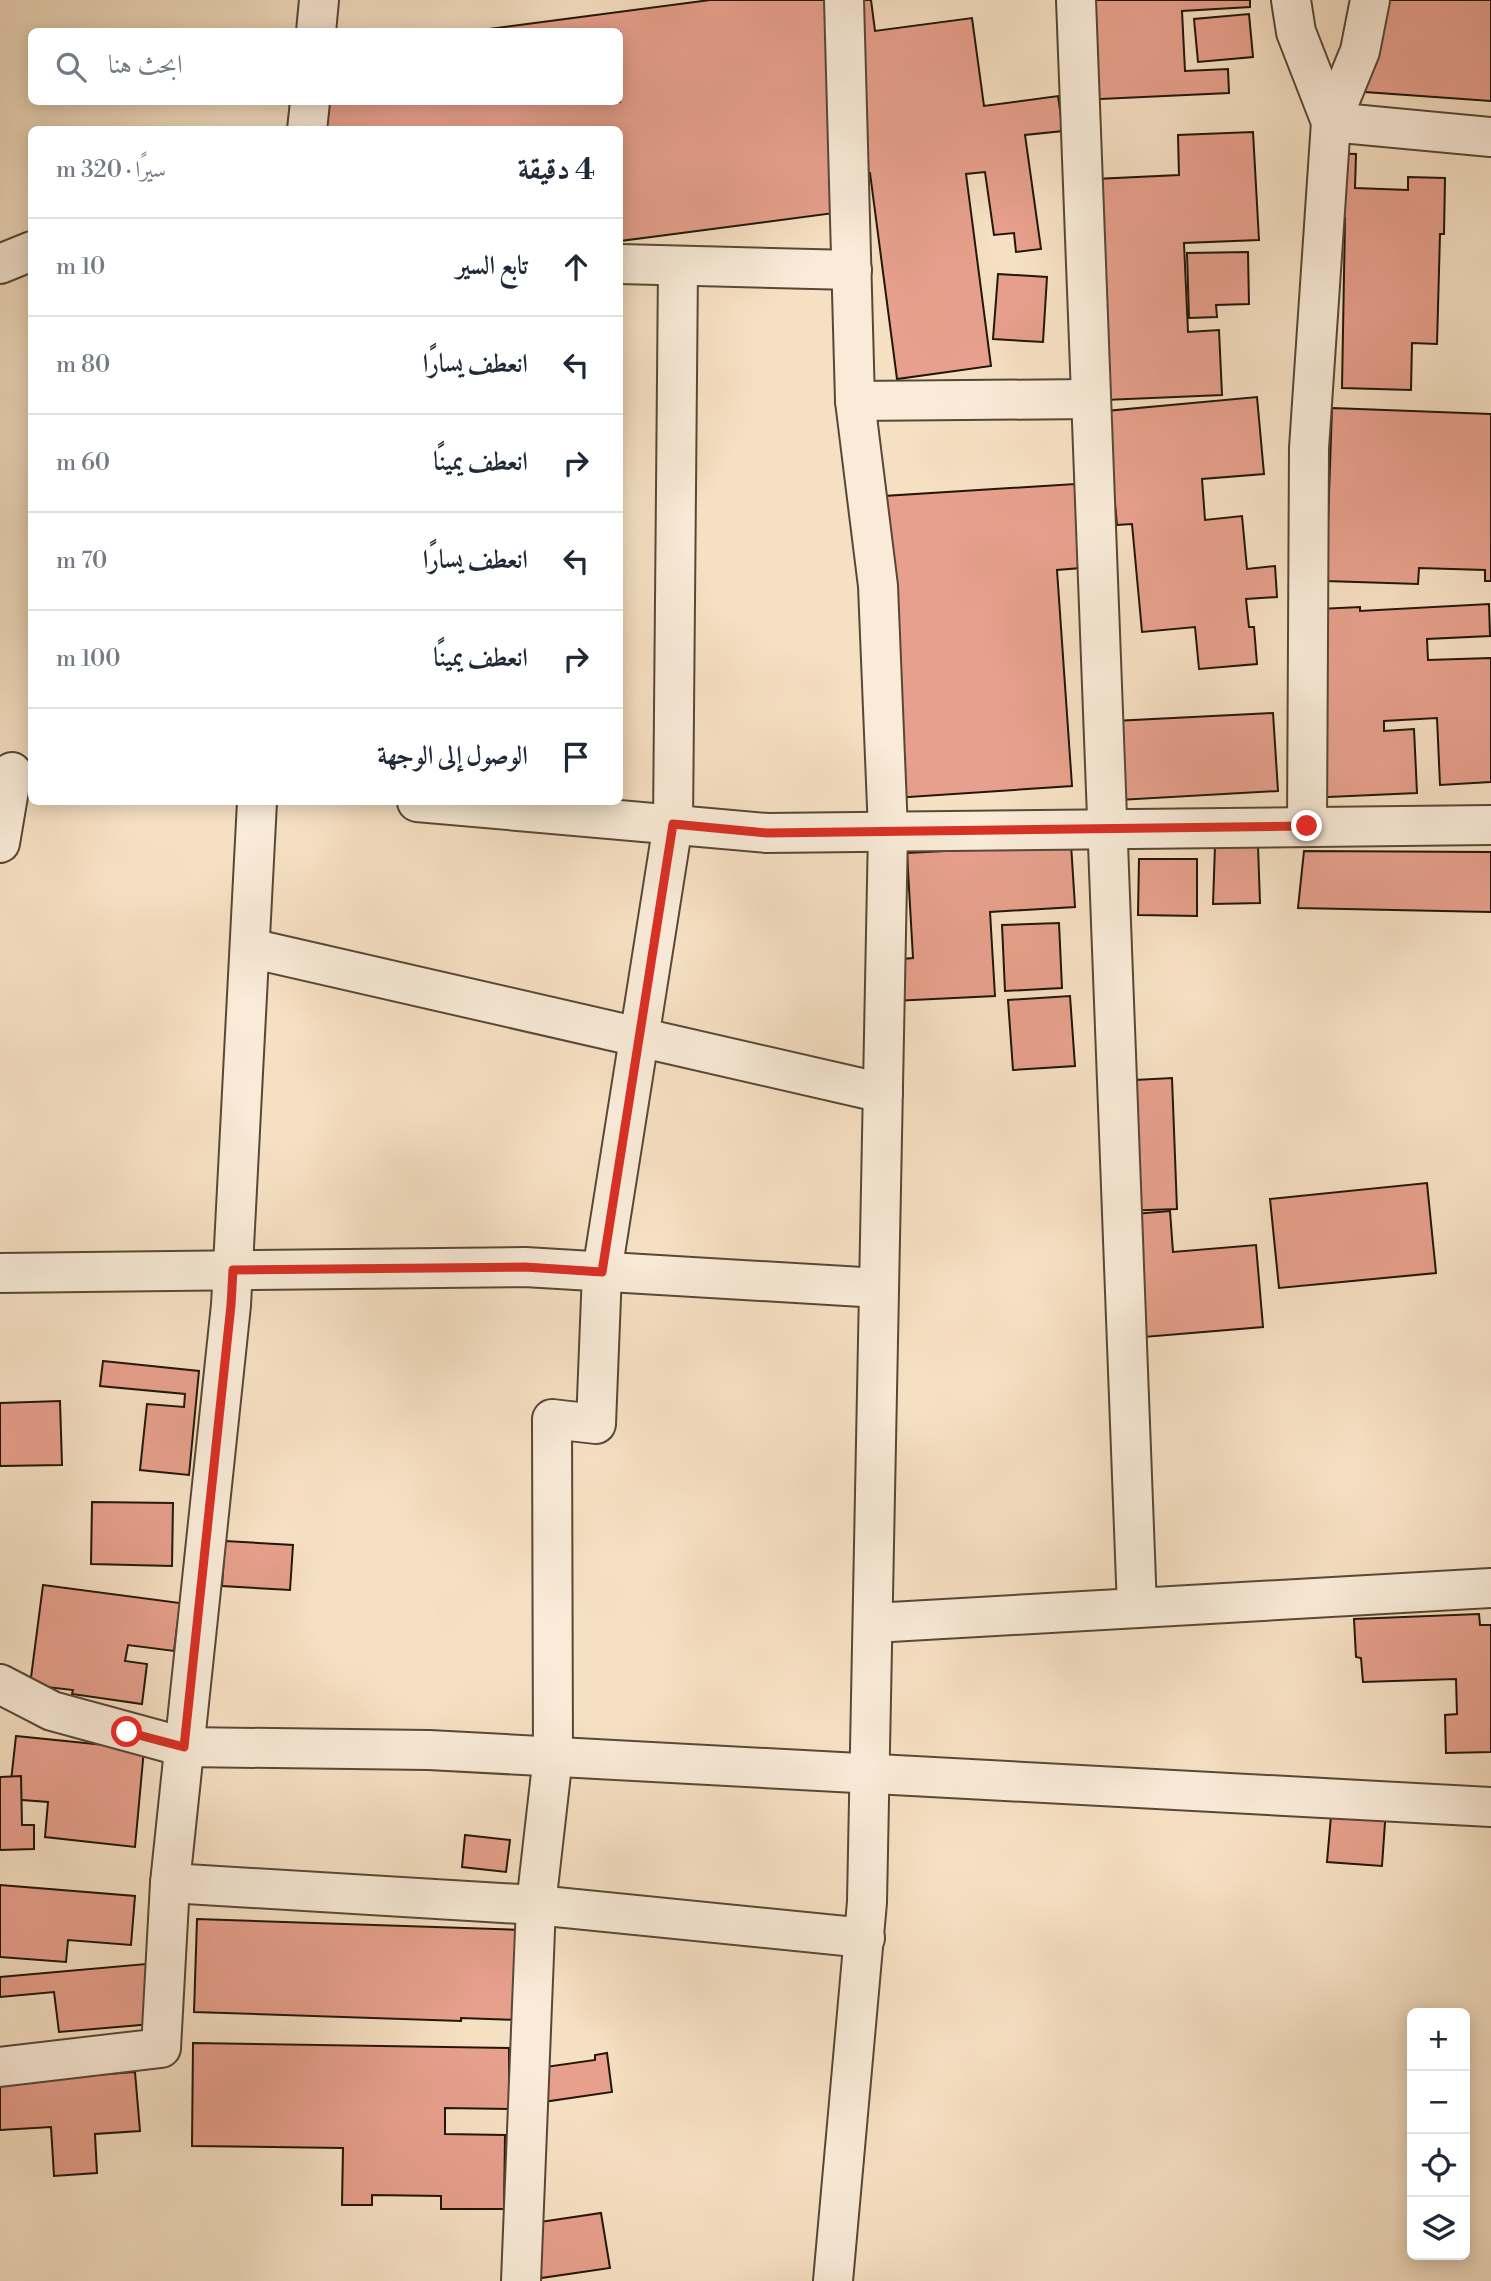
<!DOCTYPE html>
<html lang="ar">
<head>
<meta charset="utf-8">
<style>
	body { margin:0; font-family:"Libre Bodoni",Amiri,serif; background:#f2f2f3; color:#1f2937; direction:rtl }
	.controls { position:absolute; right:21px; bottom:21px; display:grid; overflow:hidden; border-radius:10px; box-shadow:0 4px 18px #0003 }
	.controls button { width:63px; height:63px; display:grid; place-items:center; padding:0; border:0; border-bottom:2px solid #e0e1e3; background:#fff; color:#1f2937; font:35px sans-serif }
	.stop { position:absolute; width:21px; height:21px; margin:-16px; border:5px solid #d93025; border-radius:50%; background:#fff }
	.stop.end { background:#d93025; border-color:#fff; box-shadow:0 2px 7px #0008 }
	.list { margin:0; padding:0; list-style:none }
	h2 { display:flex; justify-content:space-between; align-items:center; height:91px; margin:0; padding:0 28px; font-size:30px }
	h2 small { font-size:23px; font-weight:400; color:#747a83 }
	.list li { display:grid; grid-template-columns:46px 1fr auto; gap:21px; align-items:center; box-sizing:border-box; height:98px; padding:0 28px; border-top:2px solid #e0e1e3 }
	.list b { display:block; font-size:26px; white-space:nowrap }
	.list em { font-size:23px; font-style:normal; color:#747a83 }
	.icon { flex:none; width:38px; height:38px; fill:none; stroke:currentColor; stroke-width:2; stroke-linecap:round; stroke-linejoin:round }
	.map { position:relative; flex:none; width:1491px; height:2281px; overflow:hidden; direction:ltr }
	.search { position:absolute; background:#fff; box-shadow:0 4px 18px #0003; left:28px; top:28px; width:595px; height:77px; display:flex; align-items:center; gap:18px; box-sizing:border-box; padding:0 24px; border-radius:10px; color:#747a83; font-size:26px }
	.panel { position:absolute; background:#fff; box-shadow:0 4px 18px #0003; left:28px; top:126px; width:595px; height:679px; border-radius:10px; direction:rtl }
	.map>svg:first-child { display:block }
</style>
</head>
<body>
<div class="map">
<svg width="1491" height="2281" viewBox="0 0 1491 2281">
	<rect width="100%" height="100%" fill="#f6e0c3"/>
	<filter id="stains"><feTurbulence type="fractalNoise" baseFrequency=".00286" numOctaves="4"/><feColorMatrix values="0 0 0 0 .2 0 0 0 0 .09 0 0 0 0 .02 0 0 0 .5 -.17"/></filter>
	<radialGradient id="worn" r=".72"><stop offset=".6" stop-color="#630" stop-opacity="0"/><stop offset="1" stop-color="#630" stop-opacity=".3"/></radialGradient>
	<g fill="#e7a08d" stroke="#221607" stroke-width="2">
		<polygon points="710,0 871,0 875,31 972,18 984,106 1058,96 1063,131 1025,135 1041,249 1016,252 1014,233 994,235 985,172 966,174 991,366 897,379 870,173 837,177 842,212 620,241 620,130 312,130 308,102 620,102 620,32 466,32"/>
		<polygon points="1074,0 1250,0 1250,7 1182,11 1185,71 1228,69 1229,93 1079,100"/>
		<polygon points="1358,0 1491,0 1491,101 1351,91"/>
		<polygon points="1249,14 1253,57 1198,62 1194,19"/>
		<polygon points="1253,132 1259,240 1184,243 1188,332 1219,330 1222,395 1105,400 1095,179 1179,175 1178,135"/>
		<polygon points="1322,153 1356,154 1355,188 1408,190 1408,177 1445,178 1444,234 1440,234 1437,344 1412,343 1411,390 1342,388 1345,218 1320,218"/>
		<polygon points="1248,252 1249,304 1216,305 1217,317 1189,318 1187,253"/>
		<polygon points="998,274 1047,277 1043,342 993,339"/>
		<polygon points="1257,397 1264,474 1202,479 1205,520 1242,516 1247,569 1275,566 1277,597 1246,599 1249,627 1254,627 1257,664 1199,669 1195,627 1142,632 1132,524 1117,525 1106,411"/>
		<polygon points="1332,408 1491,414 1491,581 1485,581 1485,570 1419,568 1418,584 1326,581"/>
		<polygon points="1075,484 1081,568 1057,570 1072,786 894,798 884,496"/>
		<polygon points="1489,604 1490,636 1427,639 1428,660 1491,658 1491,782 1440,785 1437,718 1384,721 1384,731 1414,729 1417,793 1306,798 1298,610 1360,607 1360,611"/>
		<polygon points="1273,713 1278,791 1119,800 1114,721"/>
		<polygon points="1071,844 1075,907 990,912 995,996 893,1001 890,960 913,958 907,853"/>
		<polygon points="1215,846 1258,846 1260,903 1213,904"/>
		<polygon points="1304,851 1491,852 1491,912 1298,908"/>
		<polygon points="1139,859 1197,859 1197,916 1138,915"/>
		<polygon points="1059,923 1062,988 1005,991 1002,925"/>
		<polygon points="1070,996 1075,1066 1013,1070 1008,1000"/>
		<polygon points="1172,1078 1177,1209 1121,1211 1116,1081"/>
		<polygon points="1427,1183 1436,1273 1279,1288 1270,1199"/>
		<polygon points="1170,1211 1173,1252 1256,1245 1263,1327 1144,1337 1134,1214"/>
		<polygon points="103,1361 199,1371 189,1475 140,1470 147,1404 184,1407 185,1394 100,1386"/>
		<polygon points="60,1401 62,1465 0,1466 0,1403"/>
		<polygon points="92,1502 173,1503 172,1566 91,1564"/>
		<polygon points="225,1541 293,1545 290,1590 222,1586"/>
		<polygon points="43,1585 180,1603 174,1651 128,1645 125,1661 147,1664 142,1704 72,1694 73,1690 30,1685"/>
		<polygon points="1479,1614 1480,1625 1491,1625 1491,1752 1446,1753 1445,1715 1457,1714 1456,1679 1363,1682 1361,1658 1356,1657 1354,1619"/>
		<polygon points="16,1736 144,1749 135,1847 45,1837 48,1802 9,1799"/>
		<polygon points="21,1776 22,1825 34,1825 34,1849 0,1850 0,1777"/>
		<polygon points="1332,1804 1386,1808 1382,1866 1327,1862"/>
		<polygon points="465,1835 510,1840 506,1872 462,1867"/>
		<polygon points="0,1885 135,1896 131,1945 68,1940 66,1962 0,1957"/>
		<polygon points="197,1919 523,1930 520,2020 461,2018 461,2021 194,2012"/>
		<polygon points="146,1964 152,2024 59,2032 54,1992 0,1997 0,1977"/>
		<polygon points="193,2043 509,2048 509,2109 445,2108 445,2134 505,2135 504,2209 441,2209 441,2196 372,2195 372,2205 342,2205 343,2148 192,2146"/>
		<polygon points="607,2053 612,2092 543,2102 538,2068 595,2060 595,2055"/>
		<polygon points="135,2072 140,2131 95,2134 97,2173 54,2176 51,2127 0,2130 0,2082"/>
		<polygon points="601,2213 610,2268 541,2278 533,2223"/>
	</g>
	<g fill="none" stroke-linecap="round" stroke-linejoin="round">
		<g stroke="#574836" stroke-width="42">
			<g id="street">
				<polyline points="1076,0 1137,1608"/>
				<polyline points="1291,0 1296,32 1331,122 1309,448 1307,826"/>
				<polyline points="1370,0 1360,51 1331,122 1491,137"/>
				<polyline points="316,32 319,0"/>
				<polyline points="307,130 310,102"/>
				<polyline points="0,264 32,251"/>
				<polyline points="620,264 852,270"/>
				<polyline points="855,401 1091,399"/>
				<polyline points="417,802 767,833 1491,825"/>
				<polyline points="0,843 12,772"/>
				<polyline points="250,948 883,1093"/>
				<polyline points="0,1273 525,1267 879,1288"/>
				<polyline points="873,1623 1491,1588"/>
				<polyline points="0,1684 52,1711 184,1747 429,1750 1491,1807"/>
				<polyline points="170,1883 536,1905 865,1938"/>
				<polyline points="0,2067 161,2048 170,1883 231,1305 257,802"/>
				<polyline points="521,2281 536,1905 553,1756 552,1419 596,1424 602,1272 673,824 678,266"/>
				<polyline points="833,2281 867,1902 888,831 878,586 855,401 844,0"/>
			</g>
		</g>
		<use href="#street" stroke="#f9ebd8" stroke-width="38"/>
	</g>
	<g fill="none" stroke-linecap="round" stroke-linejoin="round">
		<polyline stroke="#d93025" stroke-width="9" points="127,1732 184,1747 231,1305 233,1270 525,1267 602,1272 673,824 767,833 1307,826"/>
	</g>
	<rect width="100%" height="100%" filter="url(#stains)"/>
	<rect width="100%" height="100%" fill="url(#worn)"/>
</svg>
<div class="controls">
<button>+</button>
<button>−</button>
<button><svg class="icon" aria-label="locate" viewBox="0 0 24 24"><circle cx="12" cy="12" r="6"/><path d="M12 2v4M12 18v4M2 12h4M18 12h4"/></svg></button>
<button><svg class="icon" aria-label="layers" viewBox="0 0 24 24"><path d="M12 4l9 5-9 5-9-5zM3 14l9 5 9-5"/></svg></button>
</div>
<div class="stop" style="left:127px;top:1732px"></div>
<div class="stop end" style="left:1307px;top:826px"></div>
<div class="search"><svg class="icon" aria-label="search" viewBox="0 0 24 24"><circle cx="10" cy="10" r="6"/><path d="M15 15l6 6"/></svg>ابحث هنا</div>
<section class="panel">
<h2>4 دقيقة<small>سيرًا · 320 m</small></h2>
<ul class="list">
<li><svg class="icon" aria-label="ahead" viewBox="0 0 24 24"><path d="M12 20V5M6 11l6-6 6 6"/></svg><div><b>تابع السير</b></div><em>10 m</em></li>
<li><svg class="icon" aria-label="left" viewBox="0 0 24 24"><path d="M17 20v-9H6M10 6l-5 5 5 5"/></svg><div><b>انعطف يسارًا</b></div><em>80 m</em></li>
<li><svg class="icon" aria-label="right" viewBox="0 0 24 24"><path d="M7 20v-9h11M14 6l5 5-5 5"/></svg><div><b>انعطف يمينًا</b></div><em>60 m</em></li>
<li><svg class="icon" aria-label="left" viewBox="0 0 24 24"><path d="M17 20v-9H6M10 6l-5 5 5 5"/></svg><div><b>انعطف يسارًا</b></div><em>70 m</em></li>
<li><svg class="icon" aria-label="right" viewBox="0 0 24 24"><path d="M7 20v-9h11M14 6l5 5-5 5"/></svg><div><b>انعطف يمينًا</b></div><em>100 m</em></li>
<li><svg class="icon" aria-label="arrive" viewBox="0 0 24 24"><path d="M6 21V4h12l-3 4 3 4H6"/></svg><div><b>الوصول إلى الوجهة</b></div></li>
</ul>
</section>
</div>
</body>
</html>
